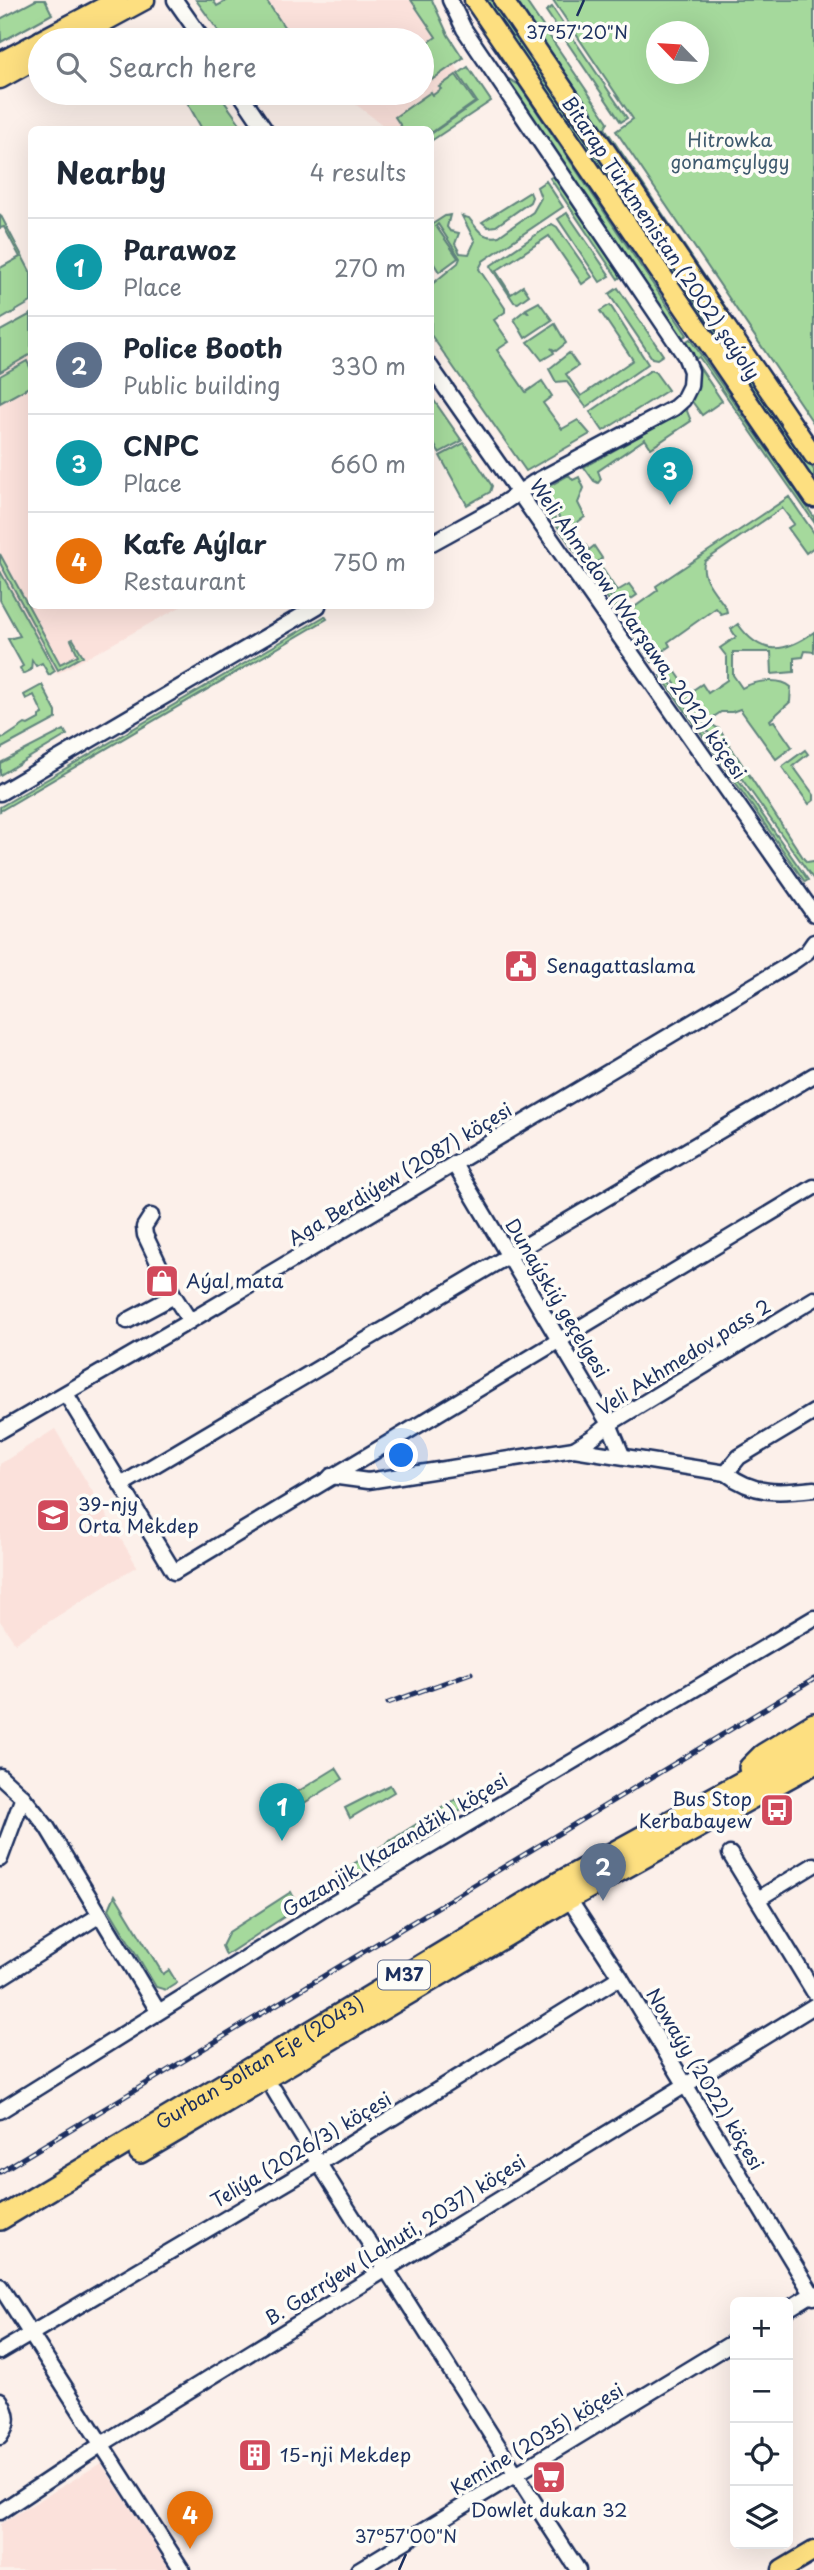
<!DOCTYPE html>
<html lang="en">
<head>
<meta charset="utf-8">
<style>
	body { margin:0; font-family:"Playpen Sans",sans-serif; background:#f2f2f3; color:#1f2937 }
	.controls { position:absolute; right:21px; bottom:21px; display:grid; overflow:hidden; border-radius:10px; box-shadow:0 7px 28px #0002 }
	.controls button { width:63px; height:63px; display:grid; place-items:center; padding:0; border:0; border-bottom:2px solid #e0e1e3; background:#fff; color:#1f2937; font:35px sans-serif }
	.compass { position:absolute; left:646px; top:21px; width:63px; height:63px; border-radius:50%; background:#fff; box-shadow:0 7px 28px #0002; rotate:295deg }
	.you { position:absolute; left:402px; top:1456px; width:24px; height:24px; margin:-18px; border:5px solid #fff; border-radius:50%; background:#1a73e8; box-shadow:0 0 0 10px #1a73e833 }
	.badge { display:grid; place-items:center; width:46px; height:46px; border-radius:50%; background:#db2777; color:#fff; font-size:23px; font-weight:700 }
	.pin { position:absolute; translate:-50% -58px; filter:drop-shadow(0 2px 4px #0008) }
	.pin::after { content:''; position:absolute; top:37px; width:24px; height:21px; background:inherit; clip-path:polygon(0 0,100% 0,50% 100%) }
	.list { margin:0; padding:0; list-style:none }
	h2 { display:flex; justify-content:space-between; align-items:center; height:91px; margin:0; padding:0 28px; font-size:30px }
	h2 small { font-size:23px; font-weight:400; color:#747a83 }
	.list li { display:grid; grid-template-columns:46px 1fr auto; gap:21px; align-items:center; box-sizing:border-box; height:98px; padding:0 28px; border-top:2px solid #e0e1e3 }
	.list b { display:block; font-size:26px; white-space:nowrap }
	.list p { margin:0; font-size:23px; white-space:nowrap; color:#747a83 }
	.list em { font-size:23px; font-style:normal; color:#747a83 }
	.icon { flex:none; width:38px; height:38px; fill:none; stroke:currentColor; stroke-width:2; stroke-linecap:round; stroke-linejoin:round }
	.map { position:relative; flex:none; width:814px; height:2570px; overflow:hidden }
	.search { position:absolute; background:#fff; box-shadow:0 7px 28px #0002; left:28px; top:28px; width:406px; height:77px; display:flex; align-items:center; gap:18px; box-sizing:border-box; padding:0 24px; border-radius:38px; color:#747a83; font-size:26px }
	.panel { position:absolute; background:#fff; box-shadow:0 7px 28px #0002; left:28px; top:126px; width:406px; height:483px; border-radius:10px }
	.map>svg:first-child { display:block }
</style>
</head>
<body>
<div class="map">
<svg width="814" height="2570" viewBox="0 0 814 2570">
	<rect width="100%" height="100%" fill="#fcf0ea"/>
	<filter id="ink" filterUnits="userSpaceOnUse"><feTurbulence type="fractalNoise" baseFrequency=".0143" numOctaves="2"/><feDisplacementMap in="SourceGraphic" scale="14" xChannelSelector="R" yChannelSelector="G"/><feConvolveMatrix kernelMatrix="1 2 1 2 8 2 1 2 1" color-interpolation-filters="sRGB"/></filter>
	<g filter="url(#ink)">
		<g fill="#fbe1db">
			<polygon points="228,0 411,0 481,103 431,137 430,130 388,129 341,93 422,93 422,40 275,40 213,9"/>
			<polygon points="31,355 32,606 182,606 57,674 0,570 0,372"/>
			<polygon points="55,1429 137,1566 15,1643 0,1621 0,1464"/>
			<polygon points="101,2463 171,2570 0,2570 0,2524"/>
		</g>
		<g fill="#a5d99c" stroke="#60847d" stroke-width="2" fill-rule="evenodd">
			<polygon points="36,0 45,0 52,14 1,42 0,19"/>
			<polygon points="196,0 213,0 217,6 228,0 266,0 293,40 225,40"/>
			<polygon points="411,0 432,0 448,35 463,58 433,79 422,63 422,47 436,37"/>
			<polygon points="484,0 492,0 709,320 704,323"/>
			<polygon points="516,0 525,0 608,122 605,128 726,308 725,309"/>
			<path d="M 553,0 L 814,0 L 814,424 L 616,131 L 633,119 ZM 656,32 L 698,32 L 698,74 L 656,74 Z"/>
			<polygon points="552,7 627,118 621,122 546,11"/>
			<polygon points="468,67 491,101 431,141 431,134 477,102 458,74"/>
			<polygon points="456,75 475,102 431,133 430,130 403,129 395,117 431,92 433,95 441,89 439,87"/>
			<polygon points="509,79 519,85 687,335 680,339 506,81"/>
			<polygon points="182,93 218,93 244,129 202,129"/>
			<polygon points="555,175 623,275 618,279 550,178"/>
			<path d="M 546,181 L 563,207 L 483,261 L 479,269 L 505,308 L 505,312 L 494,320 L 509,342 L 497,350 L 526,392 L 542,381 L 552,396 L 543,403 L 562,429 L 578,420 L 590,434 L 526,471 L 431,335 L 431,285 L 458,263 L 460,258 L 438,224 L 436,226 L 458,258 L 439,272 L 431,259 L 431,225 L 445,216 L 450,215 L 447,227 L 450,231 L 459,233 L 455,244 L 460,253 L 469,254 L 475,241 L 462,216 L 469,218 C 477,229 483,240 499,236 L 533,212 L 541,198 L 537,187 Z"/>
			<polygon points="530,192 532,197 530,202 496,226 488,227 482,222"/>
			<polygon points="567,213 610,276 600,282 558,219"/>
			<polygon points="0,214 31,273 31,302 0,320 0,268 20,257 4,227 0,228"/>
			<polygon points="552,224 557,227 592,277 582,284 549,236 496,271 511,294 523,286 529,295 518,303 514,302 490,266"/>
			<polygon points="618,288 663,355 657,359 652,358 609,294"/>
			<polygon points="539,302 552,320 525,338 514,319 525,310 529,313 526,309"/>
			<polygon points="610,305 648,364 586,407 566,381 556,382 549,369 569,353 578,366 566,374 581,396 633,360 600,311"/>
			<polygon points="31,314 31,354 0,372 0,331"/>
			<polygon points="555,324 566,343 556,351 551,348 554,353 542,360 528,342"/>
			<polygon points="712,324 814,470 814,481 707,327"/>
			<polygon points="690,339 814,517 814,522 699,357 694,360 683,343"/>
			<polygon points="27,361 31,369 31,386 0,403 0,376"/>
			<polygon points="696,362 722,401 702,415 691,400 695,391"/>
			<polygon points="651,370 655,372 668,390 603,431 590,412"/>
			<polygon points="433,399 462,441 439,453 431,438 431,400"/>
			<polygon points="685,406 691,421 651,448 645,439 598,471 601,479 598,483 594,481 584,467 665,422"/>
			<polygon points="464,443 492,486 490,492 467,505 440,456"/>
			<path d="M 569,475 L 573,480 L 579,477 L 584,488 L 578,503 L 585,517 L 572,526 L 589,550 L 594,546 L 602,558 L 598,562 L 617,591 L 629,584 L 637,595 L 624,604 L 629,611 L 658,590 L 656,586 L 789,497 L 814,533 L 814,547 L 806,553 L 788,528 L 794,524 L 782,508 L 705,561 C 698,576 718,595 726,608 L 727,612 L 721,614 L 716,608 L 668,642 L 670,646 L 660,653 L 662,656 L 657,659 L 541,491 Z"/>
			<polygon points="537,492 655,660 652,662 537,497"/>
			<polygon points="0,554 60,664 78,655 71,640 73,639 83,656 58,670 0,563"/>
			<polygon points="0,571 55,671 49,675 42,663 36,666 32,660 31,670 23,674 20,668 23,666 8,639 20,636 0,600"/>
			<polygon points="325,616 327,619 0,811 0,807"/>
			<path d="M 738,624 C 761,657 785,653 814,632 L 814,652 L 805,651 L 803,657 L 794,658 L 794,672 L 772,674 L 771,652 L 733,652 L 733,675 L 742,688 C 754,681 780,677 791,687 L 790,702 L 770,720 L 771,722 L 774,721 L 792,747 L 776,759 L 740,709 L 732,712 L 721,712 L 712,718 L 698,717 L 667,672 L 673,668 L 690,692 L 702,684 L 708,693 L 727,680 L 727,657 L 720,648 L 736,637 L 731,629 Z"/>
			<polygon points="664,674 808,880 805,882 661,676"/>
			<polygon points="42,685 56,712 56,719 0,749 0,737 4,738 25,724 28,725 39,719 39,716 43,714 34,695 26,699 24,695"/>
			<polygon points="702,723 709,723 719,729 804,859 807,862 814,861 814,880"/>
			<polygon points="64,730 67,735 0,775 0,763"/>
			<polygon points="805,750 808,754 793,766 814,795 814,800 809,804 782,767"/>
			<polygon points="336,1768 343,1779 301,1805 294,1794"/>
			<polygon points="390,1785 394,1792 350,1818 345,1808"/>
			<polygon points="456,1799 463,1809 346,1881 336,1875"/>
			<polygon points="291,1892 294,1898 282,1906 287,1915 226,1955 222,1946 229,1932"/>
			<polygon points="115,1895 163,1974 169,1970 177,1983 166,1990 156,1987 109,1909"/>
		</g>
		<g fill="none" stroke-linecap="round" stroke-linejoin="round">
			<g stroke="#1b2f5e" stroke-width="19">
				<g id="minor">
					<polyline points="175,0 203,40"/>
					<polyline points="240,93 265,130"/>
					<polyline points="430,366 814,914"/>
					<polyline points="430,544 499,506 533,483 674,408 683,400 690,386 691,371 685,356 464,29 450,0"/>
					<polyline points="0,793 318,606"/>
					<polyline points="454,1164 609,1424 622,1455"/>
					<polyline points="151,1216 144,1227 145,1235 174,1296 190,1321"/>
					<polyline points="127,1321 174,1296"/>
					<polyline points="66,1394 174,1572 814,1187"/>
					<polyline points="0,1431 190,1321 790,964 807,952 814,942"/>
					<polyline points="574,1449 593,1437 609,1424 814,1299"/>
					<path d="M 726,1473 C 754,1495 779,1493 814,1489"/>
					<polyline points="331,1476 368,1481 574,1449 726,1473 739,1457 814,1412"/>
					<polyline points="121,1485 814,1075"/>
					<polyline points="0,1776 23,1797 47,1827 158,2011"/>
					<polyline points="730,1854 814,1992"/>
					<polyline points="0,1859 23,1797"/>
					<polyline points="565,1893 620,1977 814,2297"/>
					<polyline points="758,1899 814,1865"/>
					<polyline points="0,1978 100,1915"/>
					<path d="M 274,2090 C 331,2186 393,2278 452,2373 C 494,2439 535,2505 578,2570"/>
					<polyline points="0,2111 321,1911 814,1618"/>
					<polyline points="0,2286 182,2570"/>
					<polyline points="788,2309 814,2293"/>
					<polyline points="0,2352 318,2164 620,1977"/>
					<path d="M 0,2400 C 8,2414 10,2423 0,2437"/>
					<polyline points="0,2512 102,2444 814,2006"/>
					<polyline points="358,2570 735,2341"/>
				</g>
			</g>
			<g stroke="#1b2f5e" stroke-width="23">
				<g id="major">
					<polyline points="474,0 814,498"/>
					<polyline points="503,0 814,456"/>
					<polyline points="41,40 117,0"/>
					<polyline points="71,40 145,0"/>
					<polyline points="0,62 40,41"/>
					<polyline points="0,79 40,57"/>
					<polyline points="782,2570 814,2551"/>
				</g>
			</g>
			<g stroke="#1b2f5e" stroke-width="26">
				<g id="highway">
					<polyline points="750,1768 763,1755 814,1724"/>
					<polyline points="140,2152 569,1898 814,1763"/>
					<path id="s1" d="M 0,2219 L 559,1883 L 814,1743"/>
				</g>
			</g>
			<use href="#minor" stroke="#fdfcf7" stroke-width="14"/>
			<use href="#major" stroke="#fddf80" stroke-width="18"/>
			<use href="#highway" stroke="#fddf80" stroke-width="21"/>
			<g stroke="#1b2f5e" stroke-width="5">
				<g id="rail">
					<polyline points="388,1703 471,1673"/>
					<polyline points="0,2172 814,1679"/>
				</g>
			</g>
			<use href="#rail" stroke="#fdfcf7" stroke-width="2.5" stroke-dasharray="8" stroke-linecap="butt"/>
		</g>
	</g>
	<path fill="none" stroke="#1b2f5e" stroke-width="2.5" d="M 577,16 L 584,0M 399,2570 L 406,2554"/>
	<defs>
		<g id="civic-square" transform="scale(1.75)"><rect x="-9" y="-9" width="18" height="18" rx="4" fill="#d1495b" stroke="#fdfcf7"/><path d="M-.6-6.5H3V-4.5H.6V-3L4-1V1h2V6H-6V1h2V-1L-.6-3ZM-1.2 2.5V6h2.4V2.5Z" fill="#fff"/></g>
		<g id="shop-square" transform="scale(1.75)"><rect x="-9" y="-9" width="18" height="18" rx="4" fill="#d1495b" stroke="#fdfcf7"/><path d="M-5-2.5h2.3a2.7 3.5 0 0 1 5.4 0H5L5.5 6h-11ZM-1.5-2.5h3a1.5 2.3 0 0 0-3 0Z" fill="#fff"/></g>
		<g id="school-square" transform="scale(1.75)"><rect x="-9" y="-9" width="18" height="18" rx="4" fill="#d1495b" stroke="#fdfcf7"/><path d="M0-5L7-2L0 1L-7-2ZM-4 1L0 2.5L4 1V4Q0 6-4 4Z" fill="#fff"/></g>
		<g id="bus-square" transform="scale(1.75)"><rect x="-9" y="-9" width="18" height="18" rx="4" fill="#d1495b" stroke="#fdfcf7"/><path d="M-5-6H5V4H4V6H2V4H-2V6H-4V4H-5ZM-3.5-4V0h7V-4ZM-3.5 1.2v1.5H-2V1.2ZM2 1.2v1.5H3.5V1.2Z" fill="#fff"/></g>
		<g id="building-square" transform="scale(1.75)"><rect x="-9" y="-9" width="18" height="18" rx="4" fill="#d1495b" stroke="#fdfcf7"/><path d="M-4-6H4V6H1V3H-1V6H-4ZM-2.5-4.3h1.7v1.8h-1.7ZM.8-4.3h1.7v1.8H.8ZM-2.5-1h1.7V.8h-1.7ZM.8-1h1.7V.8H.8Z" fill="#fff"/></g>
		<g id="supermarket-square" transform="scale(1.75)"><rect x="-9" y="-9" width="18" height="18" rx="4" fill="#d1495b" stroke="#fdfcf7"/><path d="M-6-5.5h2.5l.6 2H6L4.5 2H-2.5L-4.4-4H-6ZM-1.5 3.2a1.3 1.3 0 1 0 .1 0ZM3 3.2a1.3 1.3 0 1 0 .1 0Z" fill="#fff"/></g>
	</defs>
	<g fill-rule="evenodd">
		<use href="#civic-square" x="521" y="966"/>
		<use href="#shop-square" x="162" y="1281"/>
		<use href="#school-square" x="53" y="1515"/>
		<use href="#bus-square" x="777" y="1810"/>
		<use href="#building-square" x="255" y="2455"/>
		<use href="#supermarket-square" x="549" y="2477"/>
	</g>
	<g text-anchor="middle" stroke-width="7" stroke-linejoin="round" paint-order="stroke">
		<rect fill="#fdfcf7" stroke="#5f6c8c" stroke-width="2" x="378" y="1960.5" width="52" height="29" rx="5"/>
		<g font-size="18" font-weight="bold" fill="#1b2f5e">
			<text x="404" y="1981">M37</text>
		</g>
		<g font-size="19" fill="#3e5a6e" stroke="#fdfcf7">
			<text x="730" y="147">Hitrowka<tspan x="730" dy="22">gonamçylygy</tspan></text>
		</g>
		<g font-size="19" fill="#1b2f5e" stroke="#fdfcf7">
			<text transform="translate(661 238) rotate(56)" y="7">Bitarap Türkmenistan (2002) şaýoly</text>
			<text transform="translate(638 629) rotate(55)" y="7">Weli Ahmedow (Warşawa, 2012) köçesi</text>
			<text transform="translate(400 1174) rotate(-31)" y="7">Aga Berdiýew (2087) köçesi</text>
			<text transform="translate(557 1298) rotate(59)" y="7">Dunaýskiý geçelgesi</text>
			<text transform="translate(684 1357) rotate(-32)" y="7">Veli Akhmedov pass 2</text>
			<text transform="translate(395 1845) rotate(-31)" y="7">Gazanjik (Kazandžik) köçesi</text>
			<text dy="7" stroke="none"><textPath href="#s1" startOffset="303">Gurban Soltan Eje (2043)</textPath></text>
			<text transform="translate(705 2079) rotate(59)" y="7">Nowaýy (2022) köçesi</text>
			<text transform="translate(301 2150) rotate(-31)" y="7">Teliýa (2026/3) köçesi</text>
			<text transform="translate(395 2240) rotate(-32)" y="7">B. Garrýew (Lahuti, 2037) köçesi</text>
			<text transform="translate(537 2439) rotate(-31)" y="7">Kemine (2035) köçesi</text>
		</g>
		<g font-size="19" fill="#1b2f5e" stroke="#fdfcf7" text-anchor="start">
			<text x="546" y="973">Senagattaslama</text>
			<text x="186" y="1288">Aýal mata</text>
			<text x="78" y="1511">39-njy<tspan x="78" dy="22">Orta Mekdep</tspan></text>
			<text x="752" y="1806" text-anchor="end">Bus Stop<tspan x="752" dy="22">Kerbabayew</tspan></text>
			<text x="280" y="2462">15-nji Mekdep</text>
			<text x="549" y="2517" text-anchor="middle">Dowlet dukan 32</text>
		</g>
	</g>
	<g font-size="18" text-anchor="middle" fill="#1b2f5e" stroke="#fdfcf7" stroke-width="7" stroke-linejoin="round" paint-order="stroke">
		<text x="577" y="39">37°57'20"N</text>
		<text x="406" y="2543">37°57'00"N</text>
	</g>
</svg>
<div class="controls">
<button>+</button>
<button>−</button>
<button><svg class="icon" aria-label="locate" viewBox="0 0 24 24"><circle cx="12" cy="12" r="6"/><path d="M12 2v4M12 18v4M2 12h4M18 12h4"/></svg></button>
<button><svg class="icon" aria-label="layers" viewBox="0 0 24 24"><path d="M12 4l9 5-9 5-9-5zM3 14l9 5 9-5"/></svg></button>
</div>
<svg class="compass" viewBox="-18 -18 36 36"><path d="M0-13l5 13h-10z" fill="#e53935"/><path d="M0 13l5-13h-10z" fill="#747a83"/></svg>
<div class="you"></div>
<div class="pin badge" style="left:282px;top:1841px;background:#0f9aa8">1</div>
<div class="pin badge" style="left:603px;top:1901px;background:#5c6f8a">2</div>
<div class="pin badge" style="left:670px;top:505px;background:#0f9aa8">3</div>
<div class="pin badge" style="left:190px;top:2549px;background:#e8710a">4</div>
<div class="search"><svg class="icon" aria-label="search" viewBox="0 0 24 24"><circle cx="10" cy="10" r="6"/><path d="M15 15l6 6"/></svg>Search here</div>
<section class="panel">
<h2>Nearby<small>4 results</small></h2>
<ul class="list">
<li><span class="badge" style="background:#0f9aa8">1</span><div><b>Parawoz</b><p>Place</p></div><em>270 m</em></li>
<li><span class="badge" style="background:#5c6f8a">2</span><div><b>Police Booth</b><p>Public building</p></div><em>330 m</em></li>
<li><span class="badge" style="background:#0f9aa8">3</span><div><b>CNPC</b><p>Place</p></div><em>660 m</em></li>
<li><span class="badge" style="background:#e8710a">4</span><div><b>Kafe Aýlar</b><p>Restaurant</p></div><em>750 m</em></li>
</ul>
</section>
</div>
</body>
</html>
